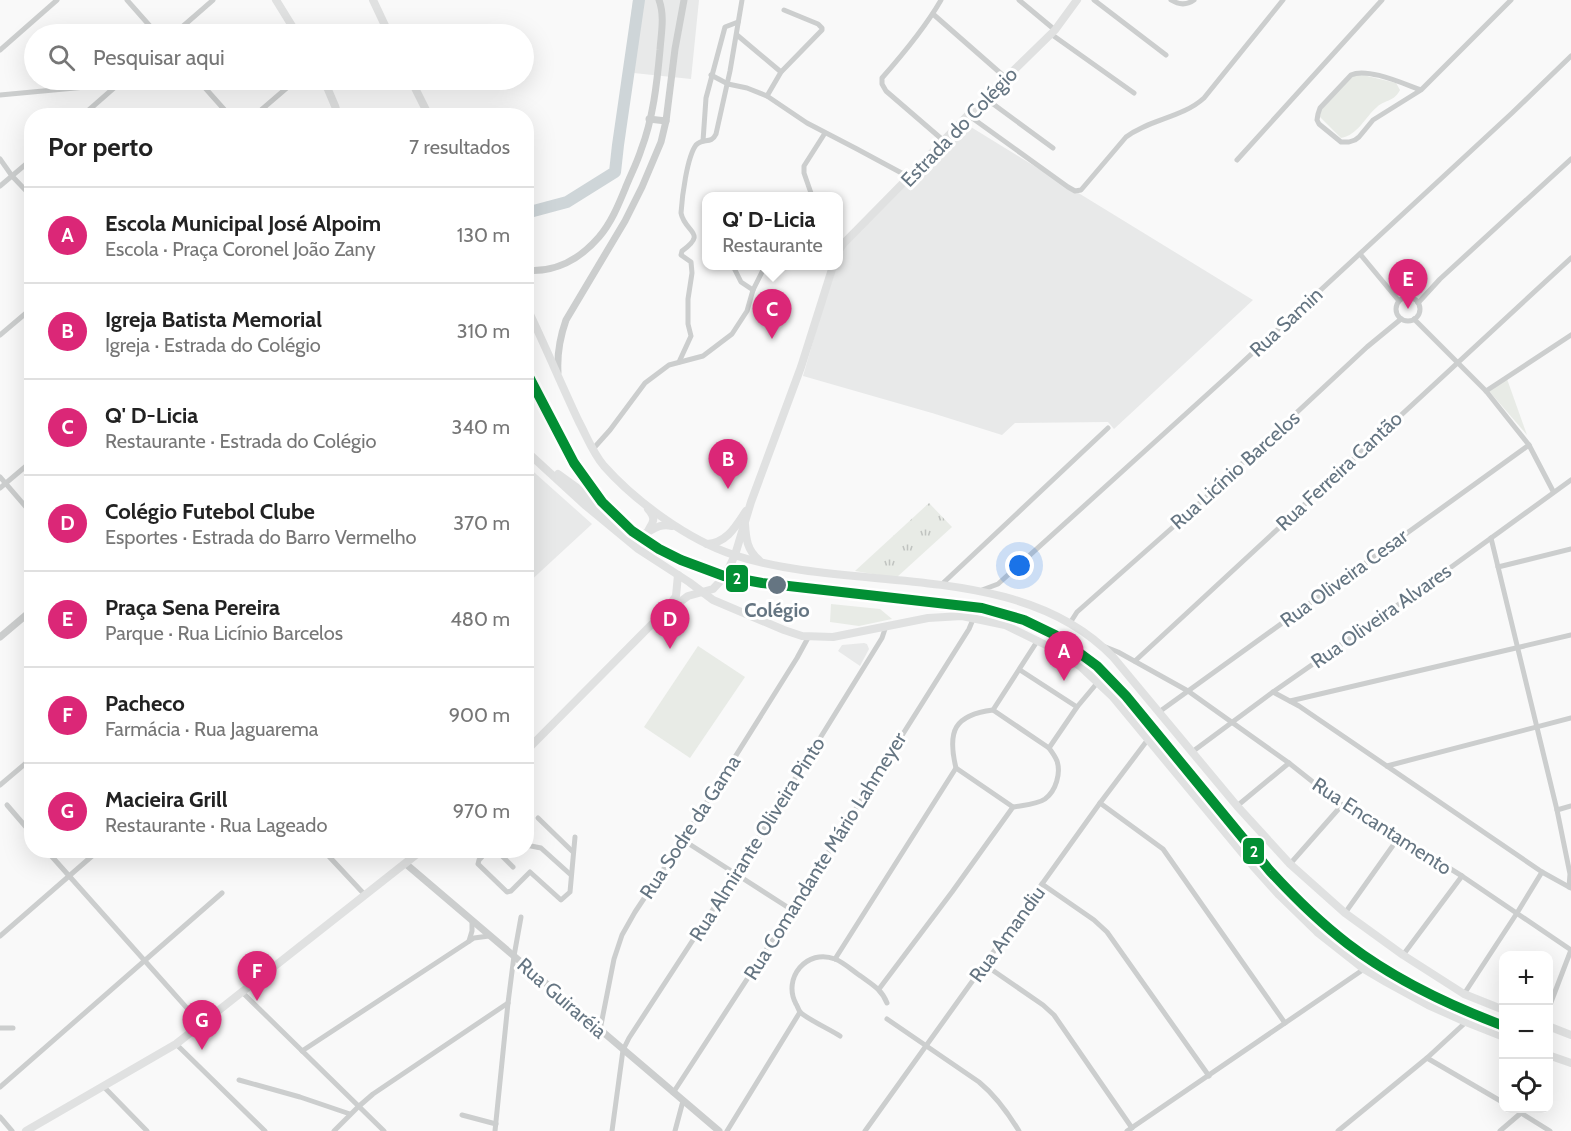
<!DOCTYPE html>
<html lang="pt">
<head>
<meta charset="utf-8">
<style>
	body { margin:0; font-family:Cabin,sans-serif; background:#f2f2f2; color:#222 }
	.controls { position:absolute; right:18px; bottom:18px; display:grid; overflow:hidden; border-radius:12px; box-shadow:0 6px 24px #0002 }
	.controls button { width:54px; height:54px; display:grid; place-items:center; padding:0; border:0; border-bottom:2px solid #e0e0e0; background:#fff; color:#222; font:30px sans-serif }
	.you { position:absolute; left:1020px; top:566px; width:21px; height:21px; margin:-15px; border:4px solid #fff; border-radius:50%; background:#1a73e8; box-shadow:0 0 0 9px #1a73e833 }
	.badge { display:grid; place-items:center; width:39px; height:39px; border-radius:50%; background:#db2777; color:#fff; font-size:20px; font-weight:700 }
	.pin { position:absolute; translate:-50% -50px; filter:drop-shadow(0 2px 3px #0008) }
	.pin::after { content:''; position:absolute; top:32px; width:21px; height:18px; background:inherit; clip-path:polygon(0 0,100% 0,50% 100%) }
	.popup { position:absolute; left:702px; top:192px; width:141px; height:78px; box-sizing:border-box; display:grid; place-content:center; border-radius:12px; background:#fff; filter:drop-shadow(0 2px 4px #0005); font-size:20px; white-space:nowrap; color:#767676 }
	.popup b { font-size:22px; color:#222 }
	.popup::after { content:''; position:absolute; left:50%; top:100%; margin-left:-12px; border:12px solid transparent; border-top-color:#fff }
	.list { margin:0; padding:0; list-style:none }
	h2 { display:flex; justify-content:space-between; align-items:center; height:78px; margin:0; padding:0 24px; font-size:26px }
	h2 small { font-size:20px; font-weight:400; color:#767676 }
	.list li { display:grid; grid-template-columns:39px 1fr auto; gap:18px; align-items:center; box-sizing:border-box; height:96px; padding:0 24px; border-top:2px solid #e0e0e0 }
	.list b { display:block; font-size:22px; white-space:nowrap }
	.list p { margin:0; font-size:20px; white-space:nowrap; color:#767676 }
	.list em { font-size:20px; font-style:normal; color:#767676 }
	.icon { flex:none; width:33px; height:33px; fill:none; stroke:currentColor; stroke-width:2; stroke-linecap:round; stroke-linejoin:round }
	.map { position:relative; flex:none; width:1571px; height:1131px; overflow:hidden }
	.search { position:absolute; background:#fff; box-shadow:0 6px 24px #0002; left:24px; top:24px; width:510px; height:66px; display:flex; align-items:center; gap:15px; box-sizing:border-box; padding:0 21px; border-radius:33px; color:#767676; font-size:22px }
	.panel { position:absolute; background:#fff; box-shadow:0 6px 24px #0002; left:24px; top:108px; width:510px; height:750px; border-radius:24px }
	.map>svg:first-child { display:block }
</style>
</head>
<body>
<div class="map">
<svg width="1571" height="1131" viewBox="0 0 1571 1131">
	<defs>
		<pattern id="grass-tufts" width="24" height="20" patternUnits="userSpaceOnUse" patternTransform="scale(1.5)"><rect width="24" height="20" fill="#e8ebe6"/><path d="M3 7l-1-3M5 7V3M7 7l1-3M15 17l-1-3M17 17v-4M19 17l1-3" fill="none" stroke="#c0c3c0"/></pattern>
	</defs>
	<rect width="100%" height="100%" fill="#f9f9f9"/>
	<g fill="#e8e9e9">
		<polygon points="633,0 699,0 691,79 624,72"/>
		<polygon points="966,124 1253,300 1114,429 1108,422 1015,423 1002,435 932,413 803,376 835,266 838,266 839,252"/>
		<polygon points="527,466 592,524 527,584"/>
		<polygon points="864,643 867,644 869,649 860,666 838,651 842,645"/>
	</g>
	<polygon fill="url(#grass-tufts)" points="929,503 952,527 896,578 855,571"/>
	<g fill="#e8ebe6">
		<path d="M 1359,74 L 1396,83 L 1400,90 C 1394,102 1386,99 1377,107 C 1365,117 1358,135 1341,138 L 1319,116 L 1321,110 L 1352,77 Z"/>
		<polygon points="1507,379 1527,435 1489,391"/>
		<polygon points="831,604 880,609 892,619 859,626 830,622"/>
		<polygon points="698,646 745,677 690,758 644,727"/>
	</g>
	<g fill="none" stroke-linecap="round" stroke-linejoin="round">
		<polyline stroke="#ced5d8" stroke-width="12" points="526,213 567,202 615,172 618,145 639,0"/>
		<g stroke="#cccece" stroke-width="5">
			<polyline points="127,0 157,34"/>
			<path d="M 941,0 C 925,28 904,53 882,78 L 882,84 L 886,91 L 944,141"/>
			<polyline points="1019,0 1055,30"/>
			<polyline points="1094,0 1166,55"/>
			<path d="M 1171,0 C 1179,5 1187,5 1194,0"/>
			<polyline points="933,14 1006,78"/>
			<polyline points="174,34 213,0"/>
			<polyline points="1051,34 1134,93"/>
			<polyline points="737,35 781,72"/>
			<polyline points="0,50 57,0"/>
			<polyline points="711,75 728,84 747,88 767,96 807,123 857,149 909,177"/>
			<polyline points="198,80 230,116"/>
			<path d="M 1421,90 C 1404,84 1367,67 1351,75 L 1320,108 L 1318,114 L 1317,120 L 1319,124 L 1341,142 L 1349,142 L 1355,140 L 1359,137 L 1373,120 L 1421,90 L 1511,0"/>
			<polyline points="0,95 118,84"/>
			<polyline points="767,96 781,72 822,30 822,28 818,24 784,10"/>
			<polyline points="985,98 1053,148"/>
			<path d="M 968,115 L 1068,187 L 1075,191 L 1081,190 L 1126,137 C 1150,119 1182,118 1204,98 L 1283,0"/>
			<polyline points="82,116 123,80"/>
			<polyline points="254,116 296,80"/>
			<polyline points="703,141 706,98 725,27 738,22"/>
			<polyline points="0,159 12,176 32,197"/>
			<polyline points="1237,160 1382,0"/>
			<polyline points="0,186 32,159"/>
			<polyline points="812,196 804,173 804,166 825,133"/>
			<polyline points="1360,254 1399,301"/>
			<polyline points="733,266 741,282 753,290"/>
			<circle cx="1408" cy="309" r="12"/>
			<polyline points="1418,303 1440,279 1571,159"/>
			<polyline points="1414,319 1486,391 1529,445 1553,491"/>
			<polyline points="0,335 32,308"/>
			<path d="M 679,362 L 691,336 L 688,324 L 688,299 L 692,273 L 691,262 L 681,255 L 682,251 C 708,232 685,233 681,213 C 682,197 687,157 696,145 C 703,137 711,145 716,134 L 730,71 L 742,0"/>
			<polyline points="1486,391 1571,335"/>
			<polyline points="593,449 610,430 645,383 669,365 703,356 732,334 747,311 753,290 765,266"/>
			<polyline points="0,477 32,514"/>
			<polyline points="0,488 32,461"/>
			<polyline points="1491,538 1557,810 1570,874 1569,887"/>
			<polyline points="1498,567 1571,549"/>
			<polyline points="941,585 1108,428"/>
			<polyline points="982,590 998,584 1232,372 1512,113 1571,56"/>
			<polyline points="1070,623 1077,612 1190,512 1367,347 1401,319"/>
			<polyline points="1103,646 1118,652 1188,691 1289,763 1342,805 1399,837 1462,876 1571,950"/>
			<polyline points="1135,661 1571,258"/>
			<polyline points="1020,670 1077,707"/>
			<polyline points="1273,692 1299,706 1542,872 1571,888"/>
			<polyline points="1290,701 1571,635"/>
			<polyline points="993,710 1049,748"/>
			<polyline points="1159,712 1529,445"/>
			<polyline points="1192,752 1273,692 1432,581 1571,480"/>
			<polyline points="1387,766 1571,718"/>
			<polyline points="956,768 1013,807"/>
			<polyline points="0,785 32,758"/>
			<polyline points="1100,803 1163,849 1285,1023"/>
			<polyline points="7,805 32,834"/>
			<polyline points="1237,806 1289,763"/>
			<polyline points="1557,810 1571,806"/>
			<polyline points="538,818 573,852"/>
			<polyline points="683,840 792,910"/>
			<polyline points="526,845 541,848 571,875"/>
			<polyline points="46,850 202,1025"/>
			<polyline points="323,850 365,895"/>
			<polyline points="488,850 479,860 478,864 507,892 511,891 530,872 561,900 570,892 575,837"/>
			<polyline points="496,850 513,867"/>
			<polyline points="1290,864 1342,805"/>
			<polyline points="1042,884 1094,920 1107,932 1209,1076"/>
			<polyline points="1345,913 1399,837"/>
			<polyline points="0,936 99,850"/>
			<polyline points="469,941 472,931 472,922"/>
			<polyline points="1403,955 1462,876"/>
			<path d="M 835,959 L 956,768 C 947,731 954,715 993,710 L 1038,640"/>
			<polyline points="985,965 1043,1005 1054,1015 1132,1128"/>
			<path d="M 879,989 L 952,892 L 1013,807 C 1023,805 1036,805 1045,799 C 1056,791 1061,773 1057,761 C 1055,756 1052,752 1049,748 L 1077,707 L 1098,682"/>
			<polyline points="242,992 384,1131"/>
			<polyline points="1464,994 1517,913 1542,872"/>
			<polyline points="1548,1010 1571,950"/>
			<path d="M 887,1019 L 979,1082 C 996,1096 1008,1113 1019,1131"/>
			<polyline points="0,1028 13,1028"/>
			<polyline points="600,1030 614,959 622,935 635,912 683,840 797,658 809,636"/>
			<path d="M 840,1036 C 831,1030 807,1019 800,1012 C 799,1011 797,1005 796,1004 C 782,978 807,948 835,959 C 845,963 854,972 862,977 C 873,985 882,990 887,1003"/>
			<polyline points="176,1044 265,1131"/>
			<polyline points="302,1051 474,938 489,936"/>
			<polyline points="1427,1058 1504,1103"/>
			<polyline points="239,1080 300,1097 350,1114"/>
			<polyline points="103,1086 147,1131"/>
			<polyline points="0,1087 222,893"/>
			<polyline points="673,1093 792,910 969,629 974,617"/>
			<polyline points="1513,1108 1550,1131"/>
			<polyline points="462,1115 496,1124"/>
			<polyline points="0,1117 12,1131"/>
			<polyline points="334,1131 358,1107 373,1094 508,1003"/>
			<polyline points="495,1131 508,1003 514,956 521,917"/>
			<polyline points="612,1131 623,1050 629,1038 736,874 882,638 886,626"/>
			<polyline points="675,1131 683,1101"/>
			<polyline points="727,1131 800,1012"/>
			<polyline points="865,1131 1100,803 1149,738"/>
			<polyline points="1127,1131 1364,969"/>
			<polyline points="1338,1131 1427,1058 1466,1022"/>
			<polyline points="1500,1131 1521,1113"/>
		</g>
		<g stroke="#cccece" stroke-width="7">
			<polyline points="649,119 666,121"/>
			<path d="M 526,270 C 555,273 580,259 599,237 C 611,223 618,206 625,189 C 630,176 637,163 641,150 C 653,119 657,83 660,50 C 661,34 665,16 659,0"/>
			<path d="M 558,372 C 557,354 560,337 566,320 L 625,221 L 642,187 L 661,142 L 666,121 L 675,49 L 684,0"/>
			<polyline points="0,637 32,610"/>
			<polyline points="406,864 719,1131"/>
		</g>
		<g stroke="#e0e1e1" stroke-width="8">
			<polyline points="838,252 843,244 909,177 968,115 1055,30 1077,0"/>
			<path d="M 707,544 C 727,543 736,526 746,511"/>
			<polyline points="668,607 676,596 678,575"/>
			<polyline points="526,751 657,619 688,596 713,589 725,576 735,555 751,502 801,367 833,266"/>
			<polyline points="26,1131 176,1044 422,850"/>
		</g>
		<g stroke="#e0e1e1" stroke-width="8">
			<polyline points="276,0 297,34"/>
			<polyline points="373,0 389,34"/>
			<polyline points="324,80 335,106 338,116"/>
			<polyline points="411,80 429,116"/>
			<path d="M 526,306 C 545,345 561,384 579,422 C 587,437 593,453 604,466 C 635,501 688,540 734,555 C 853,594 1019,559 1113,657 L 1237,806 L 1290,864 L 1345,913 L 1403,955 L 1464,994 L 1504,1010"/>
			<polyline points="526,451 586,506 638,549 689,582 713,600 784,630 802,636 833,637 928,618 962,616 1005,625 1052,648 1081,667 1112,696 1253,866 1279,895 1317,932 1364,969 1386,982 1428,1005 1466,1022 1504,1037"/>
			<path d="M 558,474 L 576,487 L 623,531 C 648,545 649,521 672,526"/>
			<path d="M 648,509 C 660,522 648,525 646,537 C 645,544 648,552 652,557"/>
			<path d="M 745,524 C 746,539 747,550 759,560"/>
			<polyline points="1548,1026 1571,1035"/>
			<polyline points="1548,1055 1571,1063"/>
		</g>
		<g stroke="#fff" stroke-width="15">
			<path id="metro-1" d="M 526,371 L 574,463 L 602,502 L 632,531 L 659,549 L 681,560 L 724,576 L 762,583 L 982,608 L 1024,620 L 1055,635 L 1097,666 L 1126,696 L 1270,871 C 1294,897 1319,922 1348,944 C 1395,980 1448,1005 1504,1026"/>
		</g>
		<use href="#metro-1" stroke="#028f34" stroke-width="10"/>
	</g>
	<circle fill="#657582" stroke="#fff" stroke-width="2" cx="777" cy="585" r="10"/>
	<g text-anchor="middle" stroke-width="6" stroke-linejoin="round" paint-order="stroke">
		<g font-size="20" fill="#657582" stroke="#fff">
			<text transform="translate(959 127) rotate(-46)" y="7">Estrada do Colégio</text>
			<text transform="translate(1286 322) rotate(-43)" y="7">Rua Samin</text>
			<text transform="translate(1235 470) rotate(-42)" y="7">Rua Licínio Barcelos</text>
			<text transform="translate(1339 471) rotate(-43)" y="7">Rua Ferreira Cantão</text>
			<text transform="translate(1344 578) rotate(-36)" y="7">Rua Oliveira Cesar</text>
			<text transform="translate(1381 616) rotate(-35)" y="7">Rua Oliveira Alvares</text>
			<text transform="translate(1382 826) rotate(33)" y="7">Rua Encantamento</text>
			<text transform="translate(690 827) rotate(-57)" y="7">Rua Sodre da Gama</text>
			<text transform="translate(757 839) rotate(-58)" y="7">Rua Almirante Oliveira Pinto</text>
			<text transform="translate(825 856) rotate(-58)" y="7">Rua Comandante Mário Lahmeyer</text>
			<text transform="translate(1007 934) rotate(-54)" y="7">Rua Amandiu</text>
			<text transform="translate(562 998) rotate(41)" y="7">Rua Guiraréia</text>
		</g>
		<g font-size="20" font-weight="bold" fill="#657582" stroke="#fff">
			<text x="777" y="617">Colégio</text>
		</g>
	</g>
	<g stroke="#fff" stroke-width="2">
		<rect x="725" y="564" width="24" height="29" rx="6" fill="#028f34"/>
		<rect x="1242" y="837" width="23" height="28" rx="6" fill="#028f34"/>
	</g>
	<g font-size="16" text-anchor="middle" font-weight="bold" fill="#fff">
		<text x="737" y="584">2</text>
		<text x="1254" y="857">2</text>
	</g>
</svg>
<div class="controls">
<button>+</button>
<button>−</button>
<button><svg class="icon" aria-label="locate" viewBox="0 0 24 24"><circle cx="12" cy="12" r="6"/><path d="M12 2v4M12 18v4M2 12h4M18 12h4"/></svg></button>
</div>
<div class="you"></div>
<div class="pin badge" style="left:1064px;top:681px">A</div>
<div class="pin badge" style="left:728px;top:489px">B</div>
<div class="pin badge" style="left:772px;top:339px">C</div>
<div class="popup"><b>Q' D-Licia</b>Restaurante</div>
<div class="pin badge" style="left:670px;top:649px">D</div>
<div class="pin badge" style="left:1408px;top:309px">E</div>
<div class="pin badge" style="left:257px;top:1001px">F</div>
<div class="pin badge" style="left:202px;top:1050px">G</div>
<div class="search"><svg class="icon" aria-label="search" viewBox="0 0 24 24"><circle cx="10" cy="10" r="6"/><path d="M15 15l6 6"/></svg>Pesquisar aqui</div>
<section class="panel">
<h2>Por perto<small>7 resultados</small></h2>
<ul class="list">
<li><span class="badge">A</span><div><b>Escola Municipal José Alpoim</b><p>Escola · Praça Coronel João Zany</p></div><em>130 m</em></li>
<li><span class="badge">B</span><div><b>Igreja Batista Memorial</b><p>Igreja · Estrada do Colégio</p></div><em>310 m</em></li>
<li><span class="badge">C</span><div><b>Q' D-Licia</b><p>Restaurante · Estrada do Colégio</p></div><em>340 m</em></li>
<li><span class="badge">D</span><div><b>Colégio Futebol Clube</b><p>Esportes · Estrada do Barro Vermelho</p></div><em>370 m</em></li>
<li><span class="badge">E</span><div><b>Praça Sena Pereira</b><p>Parque · Rua Licínio Barcelos</p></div><em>480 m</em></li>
<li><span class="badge">F</span><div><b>Pacheco</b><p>Farmácia · Rua Jaguarema</p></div><em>900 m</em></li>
<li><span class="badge">G</span><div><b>Macieira Grill</b><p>Restaurante · Rua Lageado</p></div><em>970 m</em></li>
</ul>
</section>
</div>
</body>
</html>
